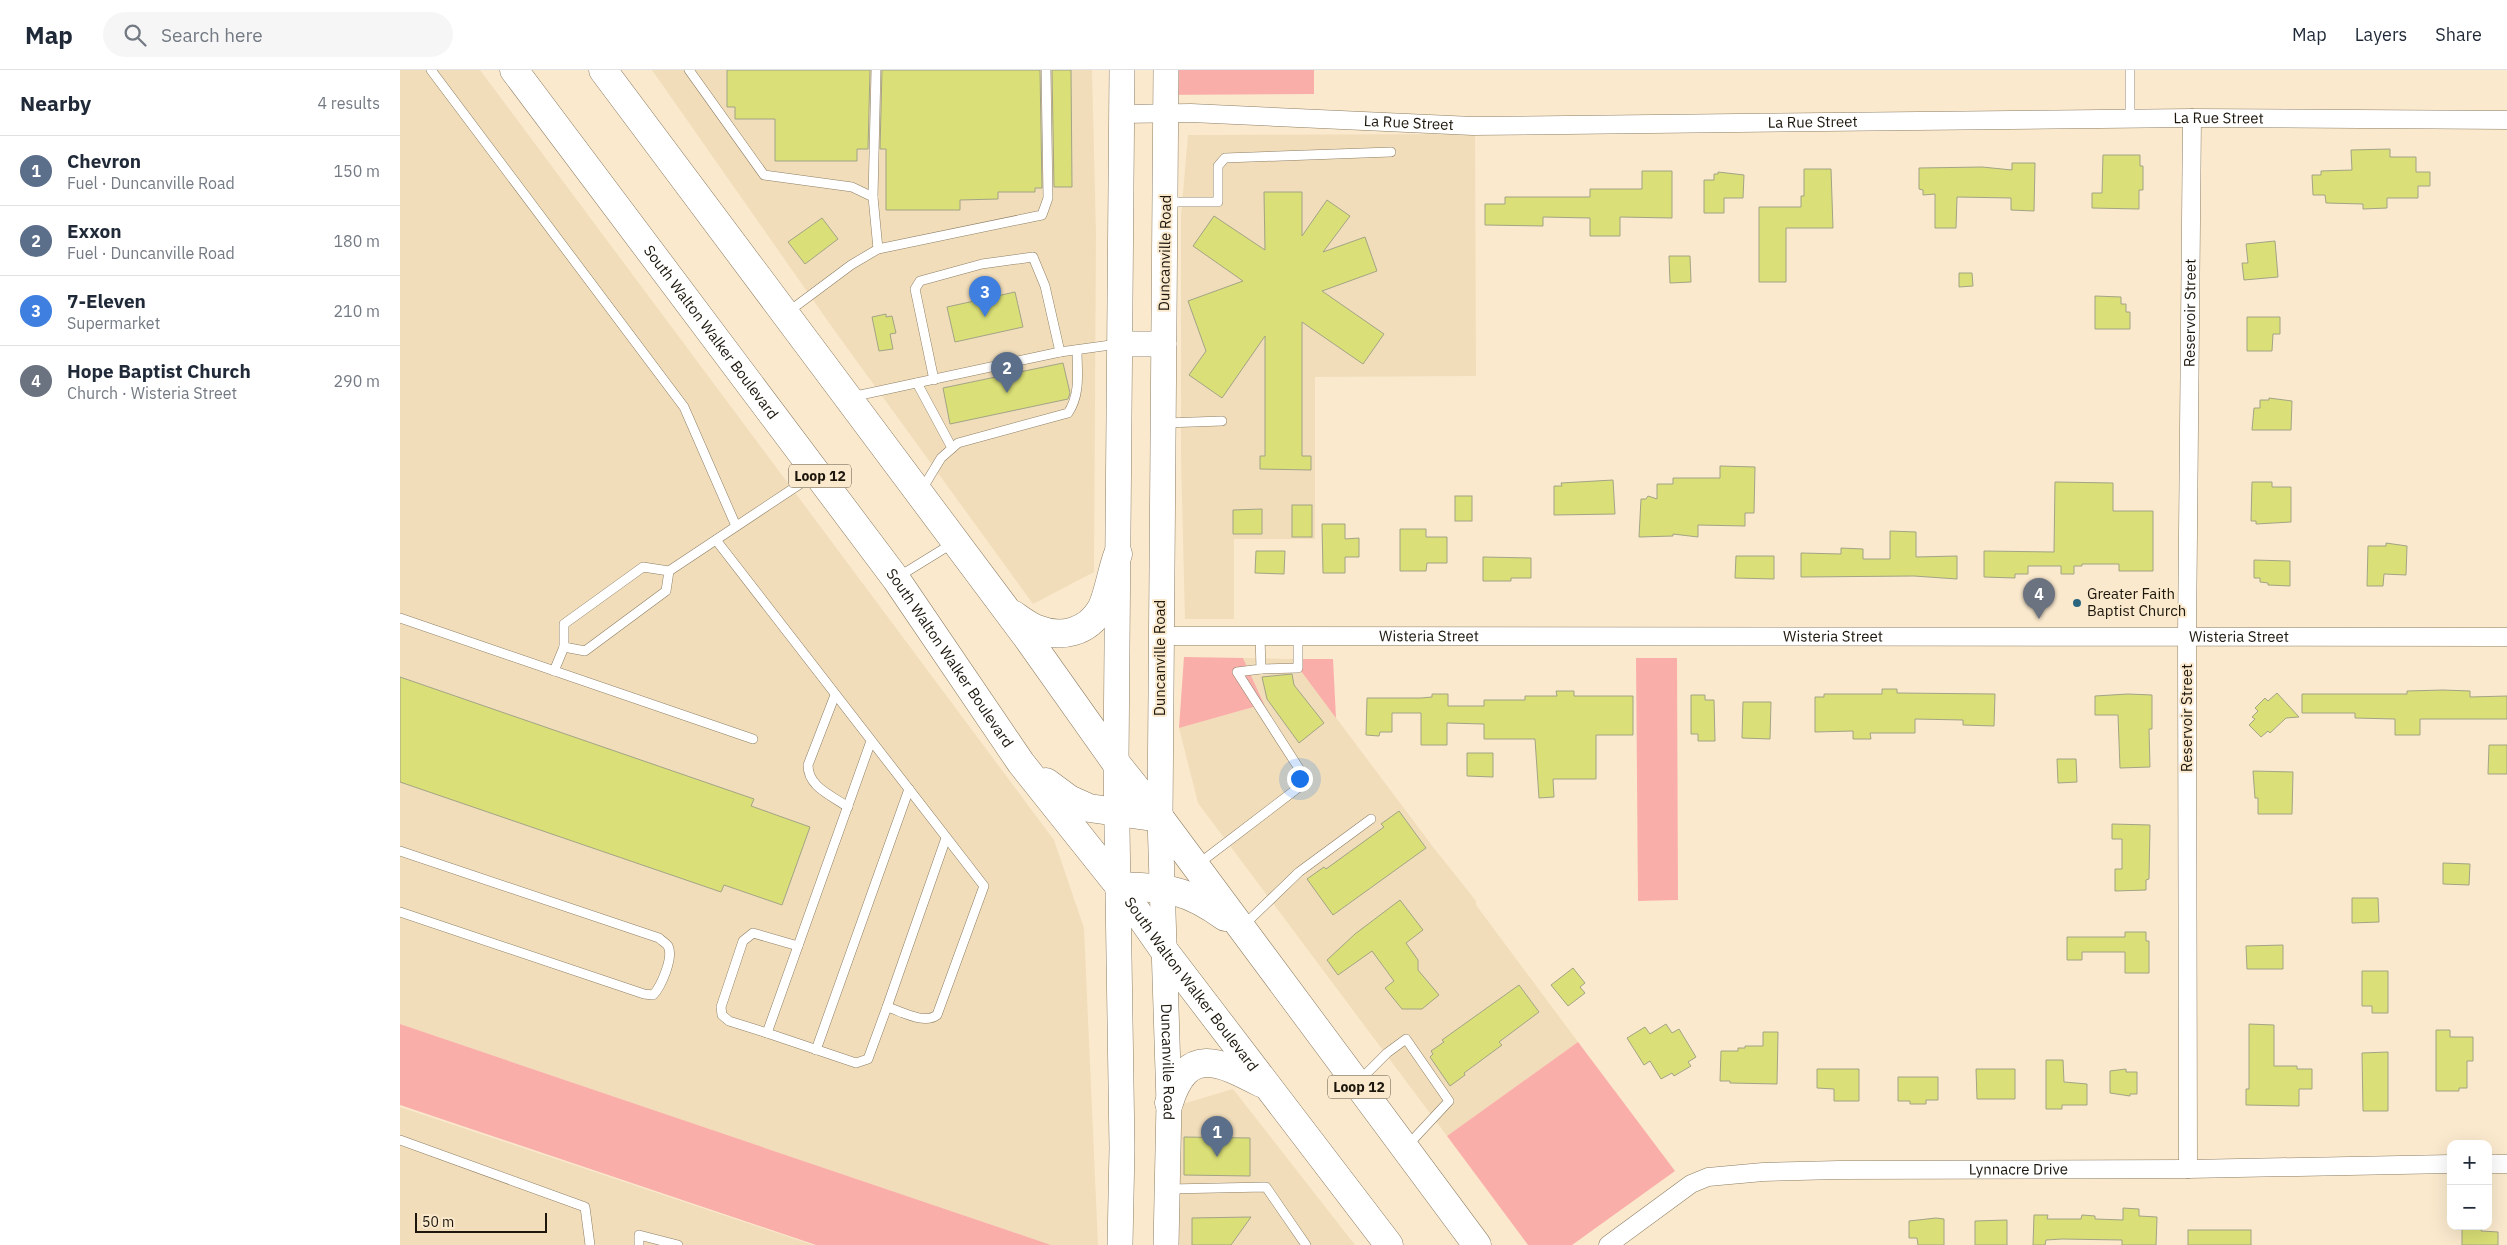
<!DOCTYPE html>
<html lang="en">
<head>
<meta charset="utf-8">
<style>
	body { margin:0; font-family:"IBM Plex Sans",sans-serif; background:#f6f6f7; color:#1f2937 }
	.controls { position:absolute; right:15px; bottom:15px; display:grid; overflow:hidden; border-radius:10px; box-shadow:0 5px 20px #0002 }
	.controls button { width:45px; height:45px; display:grid; place-items:center; padding:0; border:0; border-bottom:1px solid #e0e1e3; background:#fff; color:#1f2937; font:25px sans-serif }
	.scale { position:absolute; left:15px; bottom:12px; width:132px; box-sizing:border-box; padding-left:5px; border:2px solid #1c160c; border-top:0; font-size:14px; line-height:18px; white-space:nowrap; color:#1c160c; -webkit-text-stroke:4px #fae9cd; paint-order:stroke }
	.you { position:absolute; left:899px; top:708px; width:18px; height:18px; margin:-12px; border:4px solid #fff; border-radius:50%; background:#1a73e8; box-shadow:0 0 0 8px #1a73e833 }
	.badge { display:grid; place-items:center; width:32px; height:32px; border-radius:50%; background:#2a647d; color:#fff; font-size:16px; font-weight:700 }
	.pin { position:absolute; translate:-50% -41px; filter:drop-shadow(0 1px 2px #0008) }
	.pin::after { content:''; position:absolute; top:26px; width:18px; height:15px; background:inherit; clip-path:polygon(0 0,100% 0,50% 100%) }
	.list { margin:0; padding:0; list-style:none }
	h2 { display:flex; justify-content:space-between; align-items:center; height:65px; margin:0; padding:0 20px; font-size:21px }
	h2 small { font-size:16px; font-weight:400; color:#747a83 }
	.list li { display:grid; grid-template-columns:32px 1fr auto; gap:15px; align-items:center; box-sizing:border-box; height:70px; padding:0 20px; border-top:1px solid #e0e1e3 }
	.list b { display:block; font-size:19px; white-space:nowrap }
	.list p { margin:0; font-size:16px; white-space:nowrap; color:#747a83 }
	.list em { font-size:16px; font-style:normal; color:#747a83 }
	.icon { flex:none; width:28px; height:28px; fill:none; stroke:currentColor; stroke-width:2; stroke-linecap:round; stroke-linejoin:round }
	.map { position:relative; flex:none; width:2107px; height:1175px; overflow:hidden }
	header { display:flex; align-items:center; gap:30px; box-sizing:border-box; height:70px; padding:0 25px; background:#fff; border-bottom:1px solid #e0e1e3 }
	header strong { font-size:24px }
	nav { display:flex; gap:28px; margin-inline-start:auto; font-size:18px }
	.search { width:350px; height:45px; background:#f6f6f7; display:flex; align-items:center; gap:12px; box-sizing:border-box; padding:0 18px; border-radius:28px; color:#747a83; font-size:19px }
	main { display:flex }
	aside { flex:1; background:#fff }
	.map>svg:first-child { display:block }
</style>
</head>
<body>
<header>
<strong>Map</strong>
<div class="search"><svg class="icon" aria-label="search" viewBox="0 0 24 24"><circle cx="10" cy="10" r="6"/><path d="M15 15l6 6"/></svg>Search here</div>
<nav><a>Map</a><a>Layers</a><a>Share</a></nav>
</header>
<main>
<aside>
<h2>Nearby<small>4 results</small></h2>
<ul class="list">
<li><span class="badge" style="background:#5c6f8a">1</span><div><b>Chevron</b><p>Fuel · Duncanville Road</p></div><em>150 m</em></li>
<li><span class="badge" style="background:#5c6f8a">2</span><div><b>Exxon</b><p>Fuel · Duncanville Road</p></div><em>180 m</em></li>
<li><span class="badge" style="background:#3f7fe0">3</span><div><b>7-Eleven</b><p>Supermarket</p></div><em>210 m</em></li>
<li><span class="badge" style="background:#6b7280">4</span><div><b>Hope Baptist Church</b><p>Church · Wisteria Street</p></div><em>290 m</em></li>
</ul>
</aside>
<div class="map">
<svg width="2107" height="1175" viewBox="0 0 2107 1175">
	<rect width="100%" height="100%" fill="#fae9cd"/>
	<g fill="#f1ddba">
		<polygon points="0,0 80,0 654,770 684,858 698,1175 651,1175 0,954"/>
		<polygon points="252,0 692,0 696,164 694,502 633,534 432,257"/>
		<polygon points="1075,64 1076,306 915,307 915,469 834,469 834,549 785,549 781,388 781,146 788,65"/>
		<polygon points="843,588 892,589 1033,777 1076,831 1076,835 1178,972 1047,1066 798,733 779,658 864,634"/>
		<polygon points="833,1019 955,1175 778,1175 779,1035"/>
		<polygon points="0,1037 413,1175 0,1175"/>
	</g>
	<g fill="#faaea9">
		<polygon points="753,0 914,0 914,24 753,25"/>
		<polygon points="784,587 843,588 864,634 779,658"/>
		<polygon points="1236,588 1277,588 1278,830 1238,831"/>
		<polygon points="892,589 933,589 936,648"/>
		<polygon points="0,954 651,1175 416,1175 0,1035"/>
		<polygon points="1178,972 1275,1101 1172,1175 1128,1175 1047,1066"/>
	</g>
	<g fill="#dadf77" stroke="#a2a486">
		<polygon points="327,0 470,0 468,79 457,79 457,91 375,91 375,49 335,49 335,37 327,37"/>
		<polygon points="482,0 640,0 642,118 635,118 635,122 598,122 598,129 560,130 560,140 486,140 486,79 480,79"/>
		<polygon points="652,0 671,0 672,117 654,117"/>
		<polygon points="1990,79 1990,87 2016,87 2016,102 2030,102 2030,116 2018,116 2018,128 1987,128 1987,138 1963,139 1963,134 1926,133 1925,125 1913,125 1912,105 1921,105 1921,101 1952,100 1951,80"/>
		<polygon points="1703,85 1740,85 1740,96 1743,96 1743,120 1739,120 1739,139 1692,138 1692,123 1702,123"/>
		<polygon points="1612,93 1635,93 1634,141 1611,140 1611,128 1557,127 1556,158 1535,158 1535,124 1523,125 1523,120 1519,119 1519,98 1582,97 1612,100"/>
		<polygon points="1404,99 1431,99 1433,158 1386,158 1386,212 1359,212 1359,137 1401,137 1401,126 1404,126"/>
		<polygon points="1242,101 1272,101 1272,148 1220,147 1220,166 1190,166 1190,148 1143,147 1143,156 1085,155 1085,134 1105,134 1105,127 1190,127 1190,119 1242,119"/>
		<polygon points="1318,102 1344,105 1343,128 1324,128 1324,143 1304,143 1304,110 1314,110 1314,104 1318,104"/>
		<polygon points="864,122 902,122 902,166 927,130 950,146 923,182 965,167 977,201 922,221 984,264 963,294 902,252 902,386 911,386 911,400 860,399 860,386 865,386 865,266 822,328 789,305 806,281 788,231 843,211 793,176 814,146 865,180"/>
		<polygon points="422,148 438,169 405,194 388,172"/>
		<polygon points="1875,171 1878,207 1844,210 1842,193 1848,193 1846,174"/>
		<polygon points="1269,186 1290,186 1291,212 1270,213"/>
		<polygon points="1559,203 1572,203 1573,216 1559,217"/>
		<polygon points="615,222 623,257 555,272 547,237"/>
		<polygon points="1695,226 1721,227 1721,234 1726,234 1726,242 1730,242 1730,259 1695,259"/>
		<polygon points="486,244 486,247 492,246 496,263 490,264 493,279 479,281 472,247"/>
		<polygon points="1847,247 1880,247 1880,264 1873,264 1872,281 1847,281"/>
		<polygon points="663,293 670,323 668,329 550,354 543,318"/>
		<polygon points="1869,328 1892,331 1891,360 1852,360 1854,338 1860,338 1860,330 1869,330"/>
		<polygon points="1320,396 1355,397 1354,443 1345,443 1345,456 1298,455 1298,467 1273,464 1273,466 1239,467 1241,429 1246,429 1248,426 1257,429 1257,414 1273,414 1273,408 1320,408"/>
		<polygon points="1213,410 1215,444 1154,445 1154,416 1162,416 1161,413"/>
		<polygon points="1655,412 1713,413 1713,441 1753,441 1753,501 1719,501 1719,494 1682,494 1682,496 1674,496 1674,504 1661,504 1661,496 1628,496 1628,504 1615,504 1615,508 1584,507 1584,481 1654,482"/>
		<polygon points="1852,412 1872,412 1872,417 1891,417 1891,452 1856,454 1856,451 1851,451"/>
		<rect x="1055" y="426" width="17" height="25"/>
		<rect x="892" y="435" width="20" height="32"/>
		<polygon points="862,439 862,464 833,464 833,440"/>
		<polygon points="922,454 945,454 945,469 959,468 959,487 945,487 945,503 923,503"/>
		<polygon points="1000,459 1026,459 1026,467 1047,467 1047,493 1027,493 1026,501 1000,501"/>
		<polygon points="1490,461 1516,462 1516,487 1557,486 1557,509 1514,506 1401,507 1401,483 1441,484 1441,478 1463,479 1463,489 1490,489"/>
		<polygon points="1986,473 2007,476 2006,505 1984,504 1983,516 1967,516 1968,476 1986,476"/>
		<polygon points="856,481 885,481 884,504 855,503"/>
		<polygon points="1336,486 1374,486 1374,509 1335,508"/>
		<polygon points="1083,487 1131,488 1131,508 1111,508 1111,511 1083,511"/>
		<polygon points="1854,490 1890,491 1890,516 1868,515 1868,513 1860,512 1860,508 1854,508"/>
		<polygon points="892,604 894,615 924,653 899,673 867,629 862,607"/>
		<polygon points="0,607 354,729 351,736 410,757 382,835 324,815 321,822 0,712"/>
		<polygon points="1482,619 1497,619 1497,623 1595,624 1594,656 1563,655 1563,650 1515,649 1515,663 1470,663 1471,669 1453,669 1453,661 1415,662 1415,627 1424,627 1424,624 1482,624"/>
		<polygon points="2043,620 2070,621 2070,627 2107,626 2107,649 2020,649 2020,665 1995,665 1995,649 1955,648 1955,643 1902,643 1902,624 2007,624 2007,621"/>
		<polygon points="1156,621 1174,621 1174,626 1233,626 1233,665 1196,665 1196,709 1153,709 1154,727 1139,728 1135,669 1084,669 1084,654 1047,653 1047,675 1021,675 1021,643 992,643 992,662 980,662 979,666 966,665 967,628 1021,628 1032,627 1032,624 1048,624 1048,636 1084,636 1084,630 1125,630 1125,626 1157,626"/>
		<polygon points="1877,623 1899,647 1886,648 1870,663 1868,661 1861,667 1849,655 1855,649 1852,647 1858,641 1855,638 1865,628 1868,631"/>
		<polygon points="1728,624 1752,625 1752,659 1749,659 1750,697 1720,698 1718,645 1695,645 1695,626"/>
		<polygon points="1291,625 1305,625 1305,630 1314,630 1315,671 1298,671 1298,664 1291,664"/>
		<polygon points="1343,632 1371,632 1370,669 1342,668"/>
		<polygon points="2089,675 2107,675 2107,704 2088,704"/>
		<polygon points="1067,683 1093,683 1093,707 1067,706"/>
		<polygon points="1657,689 1676,689 1677,712 1658,713"/>
		<polygon points="1853,701 1893,702 1892,744 1858,744 1858,728 1855,728"/>
		<polygon points="999,741 1026,778 933,845 907,809 924,797 926,799 984,757 981,754"/>
		<polygon points="1712,754 1750,755 1749,809 1746,810 1746,820 1715,821 1715,799 1722,799 1722,769 1712,769"/>
		<polygon points="2043,793 2070,794 2069,815 2043,814"/>
		<polygon points="1952,828 1978,828 1979,852 1952,853"/>
		<polygon points="1000,830 1023,860 1006,873 1018,890 1018,900 1039,925 1022,939 1002,939 985,918 994,911 972,881 938,905 927,890 955,864"/>
		<polygon points="1725,862 1746,862 1746,871 1749,871 1749,903 1725,903 1725,882 1682,882 1682,890 1667,890 1667,867 1725,867"/>
		<polygon points="1883,875 1883,899 1847,899 1846,876"/>
		<polygon points="1173,898 1185,913 1180,917 1185,923 1168,936 1151,915"/>
		<polygon points="1962,901 1988,901 1988,943 1972,943 1972,936 1962,936"/>
		<polygon points="1119,915 1139,942 1099,972 1102,975 1064,1003 1065,1005 1050,1016 1030,987 1033,984 1031,981 1044,972 1042,970"/>
		<polygon points="1266,954 1272,963 1279,959 1296,987 1288,992 1291,996 1274,1006 1272,1003 1261,1009 1250,991 1244,995 1227,968 1245,957 1250,964"/>
		<polygon points="1849,954 1874,955 1874,996 1897,996 1897,999 1912,999 1912,1019 1899,1019 1899,1036 1846,1035 1846,1019 1849,1019"/>
		<polygon points="2036,960 2050,960 2050,967 2073,967 2073,991 2067,991 2067,1018 2059,1018 2059,1021 2036,1021"/>
		<polygon points="1363,962 1378,962 1377,1014 1330,1013 1330,1011 1320,1011 1321,981 1338,981 1338,978 1345,978 1345,976 1363,976"/>
		<polygon points="1988,982 1988,1041 1963,1041 1962,983"/>
		<polygon points="1646,990 1663,990 1664,1012 1687,1014 1687,1035 1662,1035 1662,1039 1646,1039"/>
		<polygon points="1417,999 1459,999 1459,1031 1434,1031 1434,1019 1417,1018"/>
		<polygon points="1576,999 1615,999 1615,1029 1577,1029"/>
		<polygon points="1726,999 1726,1002 1737,1002 1737,1024 1730,1024 1730,1026 1710,1023 1710,1001"/>
		<polygon points="1498,1007 1538,1007 1538,1030 1526,1030 1526,1034 1510,1034 1510,1031 1498,1031"/>
		<polygon points="784,1067 850,1068 850,1106 784,1105"/>
		<polygon points="1723,1138 1739,1139 1739,1146 1757,1147 1756,1175 1722,1175 1722,1170 1662,1169 1646,1170 1645,1175 1633,1175 1634,1145 1648,1145 1647,1149 1681,1149 1682,1145 1695,1146 1695,1149 1723,1150"/>
		<polygon points="851,1147 831,1175 792,1175 792,1148"/>
		<polygon points="1536,1148 1544,1149 1544,1175 1518,1175 1517,1168 1509,1168 1509,1151"/>
		<polygon points="1607,1150 1607,1175 1575,1175 1575,1151"/>
		<polygon points="2062,1156 2082,1156 2081,1161 2098,1162 2098,1175 2062,1175"/>
		<rect x="1788" y="1160" width="63" height="15"/>
	</g>
	<g fill="none" stroke-linecap="round" stroke-linejoin="round">
		<g stroke="#8d7e64" stroke-width="10">
			<g id="lane">
				<polyline points="31,0 284,337 336,456"/>
				<polyline points="289,0 364,105 452,117 473,127 478,179"/>
				<polyline points="1730,0 1730,48"/>
				<polyline points="473,127 476,0"/>
				<polyline points="766,132 818,132 818,96 825,88 991,82"/>
				<polyline points="388,242 451,195 478,179 642,145 648,128 646,0"/>
				<polyline points="534,310 515,219 520,211 582,194 633,187 645,216 660,282"/>
				<polyline points="517,313 552,378"/>
				<polyline points="451,327 660,282 718,274"/>
				<polyline points="765,353 822,351"/>
				<path d="M 521,421 L 541,388 L 558,373 L 668,343 C 681,324 677,301 677,280"/>
				<path d="M 316,470 L 584,816 L 537,945 C 524,955 501,941 487,937 L 468,989 L 456,993 L 367,963 L 471,671"/>
				<polyline points="269,501 266,521 185,581 164,577 164,554 243,497 269,501 415,404"/>
				<polyline points="498,507 553,473"/>
				<polyline points="0,548 353,669"/>
				<polyline points="861,599 898,598 898,566"/>
				<polyline points="154,601 164,577"/>
				<path d="M 435,625 L 408,695 C 408,717 431,725 448,737"/>
				<path d="M 0,781 L 259,868 C 262,871 267,874 268,876 C 274,887 261,917 253,925 L 244,924 L 0,842"/>
				<polyline points="797,795 907,711 837,602 861,599 860,566"/>
				<polyline points="844,855 899,802 971,749"/>
				<polyline points="487,937 546,768"/>
				<polyline points="367,963 329,951 322,945 321,937 343,871 353,863 398,876"/>
				<polyline points="416,980 509,719"/>
				<polyline points="958,1012 987,983 1006,969 1049,1031 1008,1075"/>
				<polyline points="0,1070 185,1137 190,1175"/>
				<polyline points="769,1119 866,1117 906,1175"/>
				<polyline points="239,1175 239,1165 278,1175"/>
			</g>
		</g>
		<g stroke="#8d7e64" stroke-width="19">
			<g id="street">
				<path id="s1" d="M 721,44 L 791,43 L 1073,56 L 1792,48 L 2107,50"/>
				<path id="s2" d="M 761,566 L 2107,567"/>
				<polyline points="2088,1094 2107,1094"/>
				<path id="s3" d="M 1788,1099 L 1787,567 L 1792,48"/>
				<path id="s4" d="M 1208,1175 L 1291,1114 L 1308,1107 L 1363,1102 L 1439,1100 L 1788,1099 L 2051,1094"/>
			</g>
		</g>
		<g stroke="#8d7e64" stroke-width="26">
			<g id="secondary">
				<path id="s5" d="M 766,0 L 760,748 L 769,1033 L 766,1175"/>
				<polyline points="720,274 764,274"/>
				<polyline points="720,1175 722,1078 716,693 722,0"/>
			</g>
		</g>
		<g stroke="#8d7e64" stroke-width="29">
			<g id="primary">
				<path id="s6" d="M 114,0 L 496,509 L 621,693 L 719,816 L 763,879 L 989,1175"/>
				<polyline points="203,0 626,566 716,693 760,748 1077,1175"/>
				<path d="M 614,545 C 621,550 629,556 637,559 C 661,569 688,562 701,539 C 708,526 712,499 718,484"/>
				<polyline points="646,712 669,729 689,738 760,748"/>
				<path d="M 719,816 C 766,818 785,818 825,847"/>
				<path d="M 769,1033 C 787,975 819,991 861,1013"/>
			</g>
		</g>
		<use href="#lane" stroke="#fff" stroke-width="9"/>
		<use href="#street" stroke="#fff" stroke-width="18"/>
		<use href="#secondary" stroke="#fff" stroke-width="25"/>
		<use href="#primary" stroke="#fff" stroke-width="28"/>
	</g>
	<circle fill="#2a647d" stroke="#fae9cd" stroke-width="2" cx="1677" cy="533" r="5"/>
	<g text-anchor="middle" stroke-width="4" stroke-linejoin="round" paint-order="stroke">
		<g fill="#fae9cd" stroke="#5f5546" stroke-width="1">
			<rect x="389" y="394.5" width="62" height="23" rx="4"/>
			<rect x="928" y="1005.5" width="62" height="23" rx="4"/>
		</g>
		<g font-size="14" font-weight="bold" fill="#1c160c">
			<text x="420" y="411">Loop 12</text>
			<text x="959" y="1022">Loop 12</text>
		</g>
		<g font-size="15" fill="#1c160c" stroke="#fae9cd">
			<text dy="5" stroke="none"><textPath href="#s1" startOffset="1098">La Rue Street</textPath></text>
			<text dy="5" stroke="none"><textPath href="#s1" startOffset="692">La Rue Street</textPath></text>
			<text dy="5" stroke="none"><textPath href="#s1" startOffset="288">La Rue Street</textPath></text>
			<text transform="translate(765 183) rotate(-89)" y="5">Duncanville Road</text>
			<text dy="5" stroke="none"><textPath href="#s3" startOffset="856">Reservoir Street</textPath></text>
			<text dy="5" stroke="none"><textPath href="#s6" startOffset="328">South Walton Walker Boulevard</textPath></text>
			<text dy="5" stroke="none"><textPath href="#s2" startOffset="268">Wisteria Street</textPath></text>
			<text dy="5" stroke="none"><textPath href="#s2" startOffset="672">Wisteria Street</textPath></text>
			<text dy="5" stroke="none"><textPath href="#s2" startOffset="1078">Wisteria Street</textPath></text>
			<text transform="translate(760 588) rotate(-90)" y="5">Duncanville Road</text>
			<text dy="5" stroke="none"><textPath href="#s6" startOffset="732">South Walton Walker Boulevard</textPath></text>
			<text transform="translate(1787 648) rotate(-90)" y="5">Reservoir Street</text>
			<text dy="5" stroke="none"><textPath href="#s6" startOffset="1138">South Walton Walker Boulevard</textPath></text>
			<text dy="5" stroke="none"><textPath href="#s5" startOffset="992">Duncanville Road</textPath></text>
			<text dy="5" stroke="none"><textPath href="#s4" startOffset="432">Lynnacre Drive</textPath></text>
		</g>
		<g font-size="15" fill="#1c160c" stroke="#fae9cd" text-anchor="start">
			<text x="1687" y="529">Greater Faith<tspan x="1687" dy="17">Baptist Church</tspan></text>
		</g>
	</g>
</svg>
<div class="controls">
<button>+</button>
<button>−</button>
</div>
<div class="scale">50 m</div>
<div class="you"></div>
<div class="pin badge" style="left:817px;top:1087px;background:#5c6f8a">1</div>
<div class="pin badge" style="left:607px;top:323px;background:#5c6f8a">2</div>
<div class="pin badge" style="left:585px;top:247px;background:#3f7fe0">3</div>
<div class="pin badge" style="left:1639px;top:549px;background:#6b7280">4</div>
</div>
</main>
</body>
</html>
